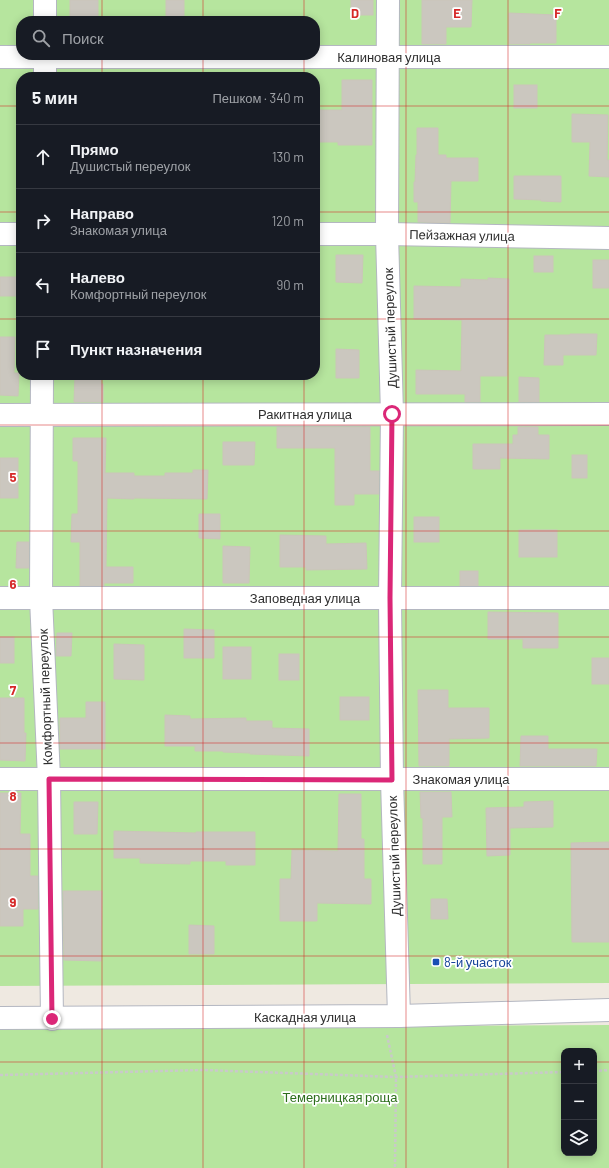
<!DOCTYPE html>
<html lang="ru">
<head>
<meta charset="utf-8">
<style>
	body { margin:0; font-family:Barlow,sans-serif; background:#20242c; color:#f1f3f6 }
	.controls { position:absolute; right:12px; bottom:12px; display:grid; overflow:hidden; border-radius:8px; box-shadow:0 2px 10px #0003 }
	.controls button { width:36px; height:36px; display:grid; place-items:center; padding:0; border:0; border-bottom:1px solid #363941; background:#171b24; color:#f1f3f6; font:20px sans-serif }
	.stop { position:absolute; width:12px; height:12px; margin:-9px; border:3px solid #db2777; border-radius:50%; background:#fff }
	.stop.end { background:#db2777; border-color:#fff; box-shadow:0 1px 4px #0008 }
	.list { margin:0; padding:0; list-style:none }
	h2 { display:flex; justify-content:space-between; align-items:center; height:52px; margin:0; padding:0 16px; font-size:17px }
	h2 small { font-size:13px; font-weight:400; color:#9ea1a6 }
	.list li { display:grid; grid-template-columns:26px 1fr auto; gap:12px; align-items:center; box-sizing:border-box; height:64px; padding:0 16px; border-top:1px solid #363941 }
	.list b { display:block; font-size:15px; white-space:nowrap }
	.list p { margin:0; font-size:13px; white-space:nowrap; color:#9ea1a6 }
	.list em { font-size:13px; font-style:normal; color:#9ea1a6 }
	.icon { flex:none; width:22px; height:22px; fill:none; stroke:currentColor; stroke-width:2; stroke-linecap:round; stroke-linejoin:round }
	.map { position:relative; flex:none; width:609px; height:1168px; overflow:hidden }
	.search { position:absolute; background:#171b24; box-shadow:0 2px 10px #0003; left:16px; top:16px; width:304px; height:44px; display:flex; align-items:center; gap:10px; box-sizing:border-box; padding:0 14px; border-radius:16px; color:#9ea1a6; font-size:15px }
	.panel { position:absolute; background:#171b24; box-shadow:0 2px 10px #0003; left:16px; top:72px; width:304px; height:308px; border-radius:16px }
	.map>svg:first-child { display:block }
</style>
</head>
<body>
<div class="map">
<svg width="609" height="1168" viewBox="0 0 609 1168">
	<rect width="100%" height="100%" fill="#efe9e1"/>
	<g fill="#b6e59e" fill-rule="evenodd">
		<path d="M 0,0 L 609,0 L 609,983 L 0,986 ZM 21,21 L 315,21 L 315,55 L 21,55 ZM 21,77 L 315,77 L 315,375 L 21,375 Z"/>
		<path d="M 609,1025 L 609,1168 L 0,1168 L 0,1028 ZM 564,1051 L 594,1051 L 594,1153 L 564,1153 Z"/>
	</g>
	<g fill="#cbc7bf" stroke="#cbc5ba">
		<rect x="70" y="0" width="28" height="21"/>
		<rect x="166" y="0" width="18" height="21"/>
		<rect x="351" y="0" width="22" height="15"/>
		<polygon points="422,0 472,0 471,27 446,27 446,44 422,44"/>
		<polygon points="509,13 556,15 556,43 530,43 530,44 509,44"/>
		<polygon points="342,80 372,80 372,145 338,145 338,142 315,142 315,110 342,110"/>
		<rect x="514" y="85" width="23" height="23"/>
		<polygon points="572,114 608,115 607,160 609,160 609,177 589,176 590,142 572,142"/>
		<polygon points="417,128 438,128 438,155 446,155 446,158 478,158 478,181 451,181 450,223 418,222 418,202 414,202 414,182 415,182 416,155 417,155"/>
		<polygon points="514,176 561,176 561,202 541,201 541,200 514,199"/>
		<polygon points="336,255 363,255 362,283 336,282"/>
		<rect x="534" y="256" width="19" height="16"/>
		<rect x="593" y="260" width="16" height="28"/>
		<rect x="0" y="277" width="17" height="19"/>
		<polygon points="488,278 509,279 507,376 480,376 480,402 465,402 465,394 416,394 416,370 461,371 462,320 414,319 414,286 461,287 461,279 488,280"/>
		<polygon points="570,334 597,334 596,355 563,355 563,365 544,365 545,335 570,335"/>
		<polygon points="0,337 15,337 14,373 19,373 18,396 0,395"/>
		<polygon points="336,349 359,350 359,378 336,378"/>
		<polygon points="75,375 101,375 101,384 103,384 103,402 74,402"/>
		<polygon points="519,377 539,378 539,402 519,402"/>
		<polygon points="277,427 370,427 370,471 379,471 379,494 354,494 354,505 335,505 335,448 277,448"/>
		<polygon points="518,427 538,427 538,435 549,435 549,459 500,458 500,469 473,469 473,444 513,444 513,435 518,435"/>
		<polygon points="73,438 106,438 105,473 134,473 134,476 165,476 165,473 193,473 193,470 208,470 207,499 134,498 134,499 107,498 106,567 133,567 133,583 104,583 104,586 80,586 80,542 71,542 72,514 78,514 78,461 73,461"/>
		<polygon points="223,442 255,442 254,465 223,465"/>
		<rect x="572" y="455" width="15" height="23"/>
		<rect x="0" y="458" width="18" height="40"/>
		<polygon points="199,514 220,514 220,539 199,538"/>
		<rect x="414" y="517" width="25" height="25"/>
		<rect x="519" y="530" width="38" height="27"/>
		<polygon points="280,535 326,536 326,544 366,543 367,569 306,570 306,567 280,567"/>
		<polygon points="17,542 29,542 29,568 16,568"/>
		<polygon points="223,546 250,547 249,583 223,583"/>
		<rect x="460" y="571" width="18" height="15"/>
		<polygon points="488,612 558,613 558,648 523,648 523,639 488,639"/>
		<polygon points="184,629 214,630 214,658 184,658"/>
		<polygon points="57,633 72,633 71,656 56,656"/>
		<rect x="0" y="637" width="14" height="26"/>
		<polygon points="114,644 144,645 144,680 114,679"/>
		<rect x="223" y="647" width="28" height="32"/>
		<rect x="279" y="654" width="20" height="26"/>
		<rect x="592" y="658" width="17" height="26"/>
		<polygon points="418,690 448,690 448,708 489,708 489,738 449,739 449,766 419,766"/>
		<rect x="340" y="697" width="29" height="23"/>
		<polygon points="0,698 24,698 24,733 26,733 25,761 0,760"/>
		<polygon points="86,702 105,702 105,749 60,749 60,718 86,718"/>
		<polygon points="165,715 190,716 190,719 246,718 246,721 272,721 272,728 309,729 309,756 250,754 250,753 223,752 223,751 195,751 195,746 165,746"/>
		<polygon points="521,736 548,736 548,749 597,749 596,766 520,766"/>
		<polygon points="420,792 451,792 452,817 442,817 442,864 423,864 423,818 421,818"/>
		<polygon points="0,793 21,793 20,834 30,834 30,876 38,876 38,909 23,909 23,926 0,926"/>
		<polygon points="339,794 361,794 361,839 364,839 364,879 371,879 371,904 317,903 317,921 280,921 280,879 291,879 292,850 338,851"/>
		<polygon points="553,801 553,827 510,828 510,855 487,856 486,808 524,807 524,802"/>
		<polygon points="74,802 98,802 97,834 74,834"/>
		<polygon points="114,831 196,833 196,832 255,832 255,865 226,865 226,861 190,861 190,864 140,863 140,858 114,858"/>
		<polygon points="609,842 609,942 572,942 571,843"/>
		<polygon points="63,891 102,891 101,961 64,960"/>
		<polygon points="431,899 447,899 448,919 431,919"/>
		<polygon points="189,925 214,926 214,954 189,954"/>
	</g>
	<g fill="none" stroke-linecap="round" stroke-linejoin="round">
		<g stroke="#b4b7c1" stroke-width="24">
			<g id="minor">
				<polyline points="45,0 45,21"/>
				<polyline points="388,0 387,234 392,414 390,599 392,780 399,1016"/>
				<polyline points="0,57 609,57"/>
				<polyline points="45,77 45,55"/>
				<polyline points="0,234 21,234"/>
				<polyline points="315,234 387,234 609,238"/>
				<polyline points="42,375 41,598 49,779 52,1019"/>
				<polyline points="0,415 609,414"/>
				<polyline points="0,598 609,598"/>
				<polyline points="0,779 609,779"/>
				<polyline points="0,1018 399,1016 609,1010"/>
			</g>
		</g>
		<g stroke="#c9c9c9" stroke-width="2.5" stroke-dasharray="3 2" stroke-linecap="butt">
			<polyline points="387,1035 396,1077 395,1168"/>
			<polyline points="594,1071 609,1070"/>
			<polyline points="0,1075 203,1070 396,1077 564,1072"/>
		</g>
		<use href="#minor" stroke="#fff" stroke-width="22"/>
	</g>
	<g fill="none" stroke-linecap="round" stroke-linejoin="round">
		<polyline stroke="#db2777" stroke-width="5" points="52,1019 49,779 392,780 390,598 392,414"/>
	</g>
	<path fill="none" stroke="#d62828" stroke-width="1" stroke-opacity="0.55" d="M 102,0 L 102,21M 203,0 L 203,21M 304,0 L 304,21M 406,0 L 406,1168M 508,0 L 508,1168M 102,55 L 102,77M 203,55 L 203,77M 304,55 L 304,77M 0,106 L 21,106M 315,106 L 609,106M 0,212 L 21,212M 315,212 L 609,212M 0,319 L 21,319M 315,319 L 609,319M 102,375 L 102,1168M 203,375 L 203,1168M 304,375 L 304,1168M 0,425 L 609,425M 0,531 L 609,531M 0,637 L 609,637M 0,743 L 609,743M 0,849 L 609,849M 0,956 L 609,956M 0,1062 L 564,1062M 594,1062 L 609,1062"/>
	<rect fill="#1a4fb4" stroke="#fff" stroke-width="1.5" x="432" y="958" width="8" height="8" rx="2"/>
	<g text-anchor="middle" stroke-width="3.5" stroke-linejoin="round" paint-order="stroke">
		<g font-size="13" fill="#2e2e2e" stroke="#fff">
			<text x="389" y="62">Калиновая улица</text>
			<text transform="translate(462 235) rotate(1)" y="5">Пейзажная улица</text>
			<text transform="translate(390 328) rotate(-92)" y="5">Душистый переулок</text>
			<text x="305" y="419">Ракитная улица</text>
			<text x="305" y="603">Заповедная улица</text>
			<text transform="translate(45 697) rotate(-92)" y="5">Комфортный переулок</text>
			<text x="461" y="784">Знакомая улица</text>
			<text transform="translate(394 856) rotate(-92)" y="5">Душистый переулок</text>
			<text x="305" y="1022">Каскадная улица</text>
		</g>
		<g font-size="13" fill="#164399" stroke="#fff" text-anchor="start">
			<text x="444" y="967">8-й участок</text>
		</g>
		<g font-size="13" fill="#2c6e1b" stroke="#fff">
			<text x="340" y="1102">Темерницкая роща</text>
		</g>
	</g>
	<g font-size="13" text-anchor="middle" font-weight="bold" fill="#d62828" stroke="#fff" stroke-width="3.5" stroke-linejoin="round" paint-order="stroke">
		<text x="355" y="18">D</text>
		<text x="457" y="18">E</text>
		<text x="558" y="18">F</text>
		<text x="13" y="482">5</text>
		<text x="13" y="589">6</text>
		<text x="13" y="695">7</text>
		<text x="13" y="801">8</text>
		<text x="13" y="907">9</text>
	</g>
</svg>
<div class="controls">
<button>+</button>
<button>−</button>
<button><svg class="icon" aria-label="layers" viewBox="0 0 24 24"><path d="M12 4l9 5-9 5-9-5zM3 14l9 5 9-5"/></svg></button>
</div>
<div class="stop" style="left:392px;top:414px"></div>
<div class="stop end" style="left:52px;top:1019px"></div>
<div class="search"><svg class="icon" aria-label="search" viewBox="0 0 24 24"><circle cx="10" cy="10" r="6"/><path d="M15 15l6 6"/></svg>Поиск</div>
<section class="panel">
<h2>5 мин<small>Пешком · 340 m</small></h2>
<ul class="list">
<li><svg class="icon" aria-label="ahead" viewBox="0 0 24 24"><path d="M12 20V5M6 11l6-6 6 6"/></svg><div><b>Прямо</b><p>Душистый переулок</p></div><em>130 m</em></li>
<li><svg class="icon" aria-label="right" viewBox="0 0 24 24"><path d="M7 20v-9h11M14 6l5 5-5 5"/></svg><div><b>Направо</b><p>Знакомая улица</p></div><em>120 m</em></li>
<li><svg class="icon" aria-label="left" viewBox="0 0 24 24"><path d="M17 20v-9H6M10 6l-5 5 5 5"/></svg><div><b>Налево</b><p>Комфортный переулок</p></div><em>90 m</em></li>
<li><svg class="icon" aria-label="arrive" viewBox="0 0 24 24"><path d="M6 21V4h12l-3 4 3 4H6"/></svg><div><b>Пункт назначения</b></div></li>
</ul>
</section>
</div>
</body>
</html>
